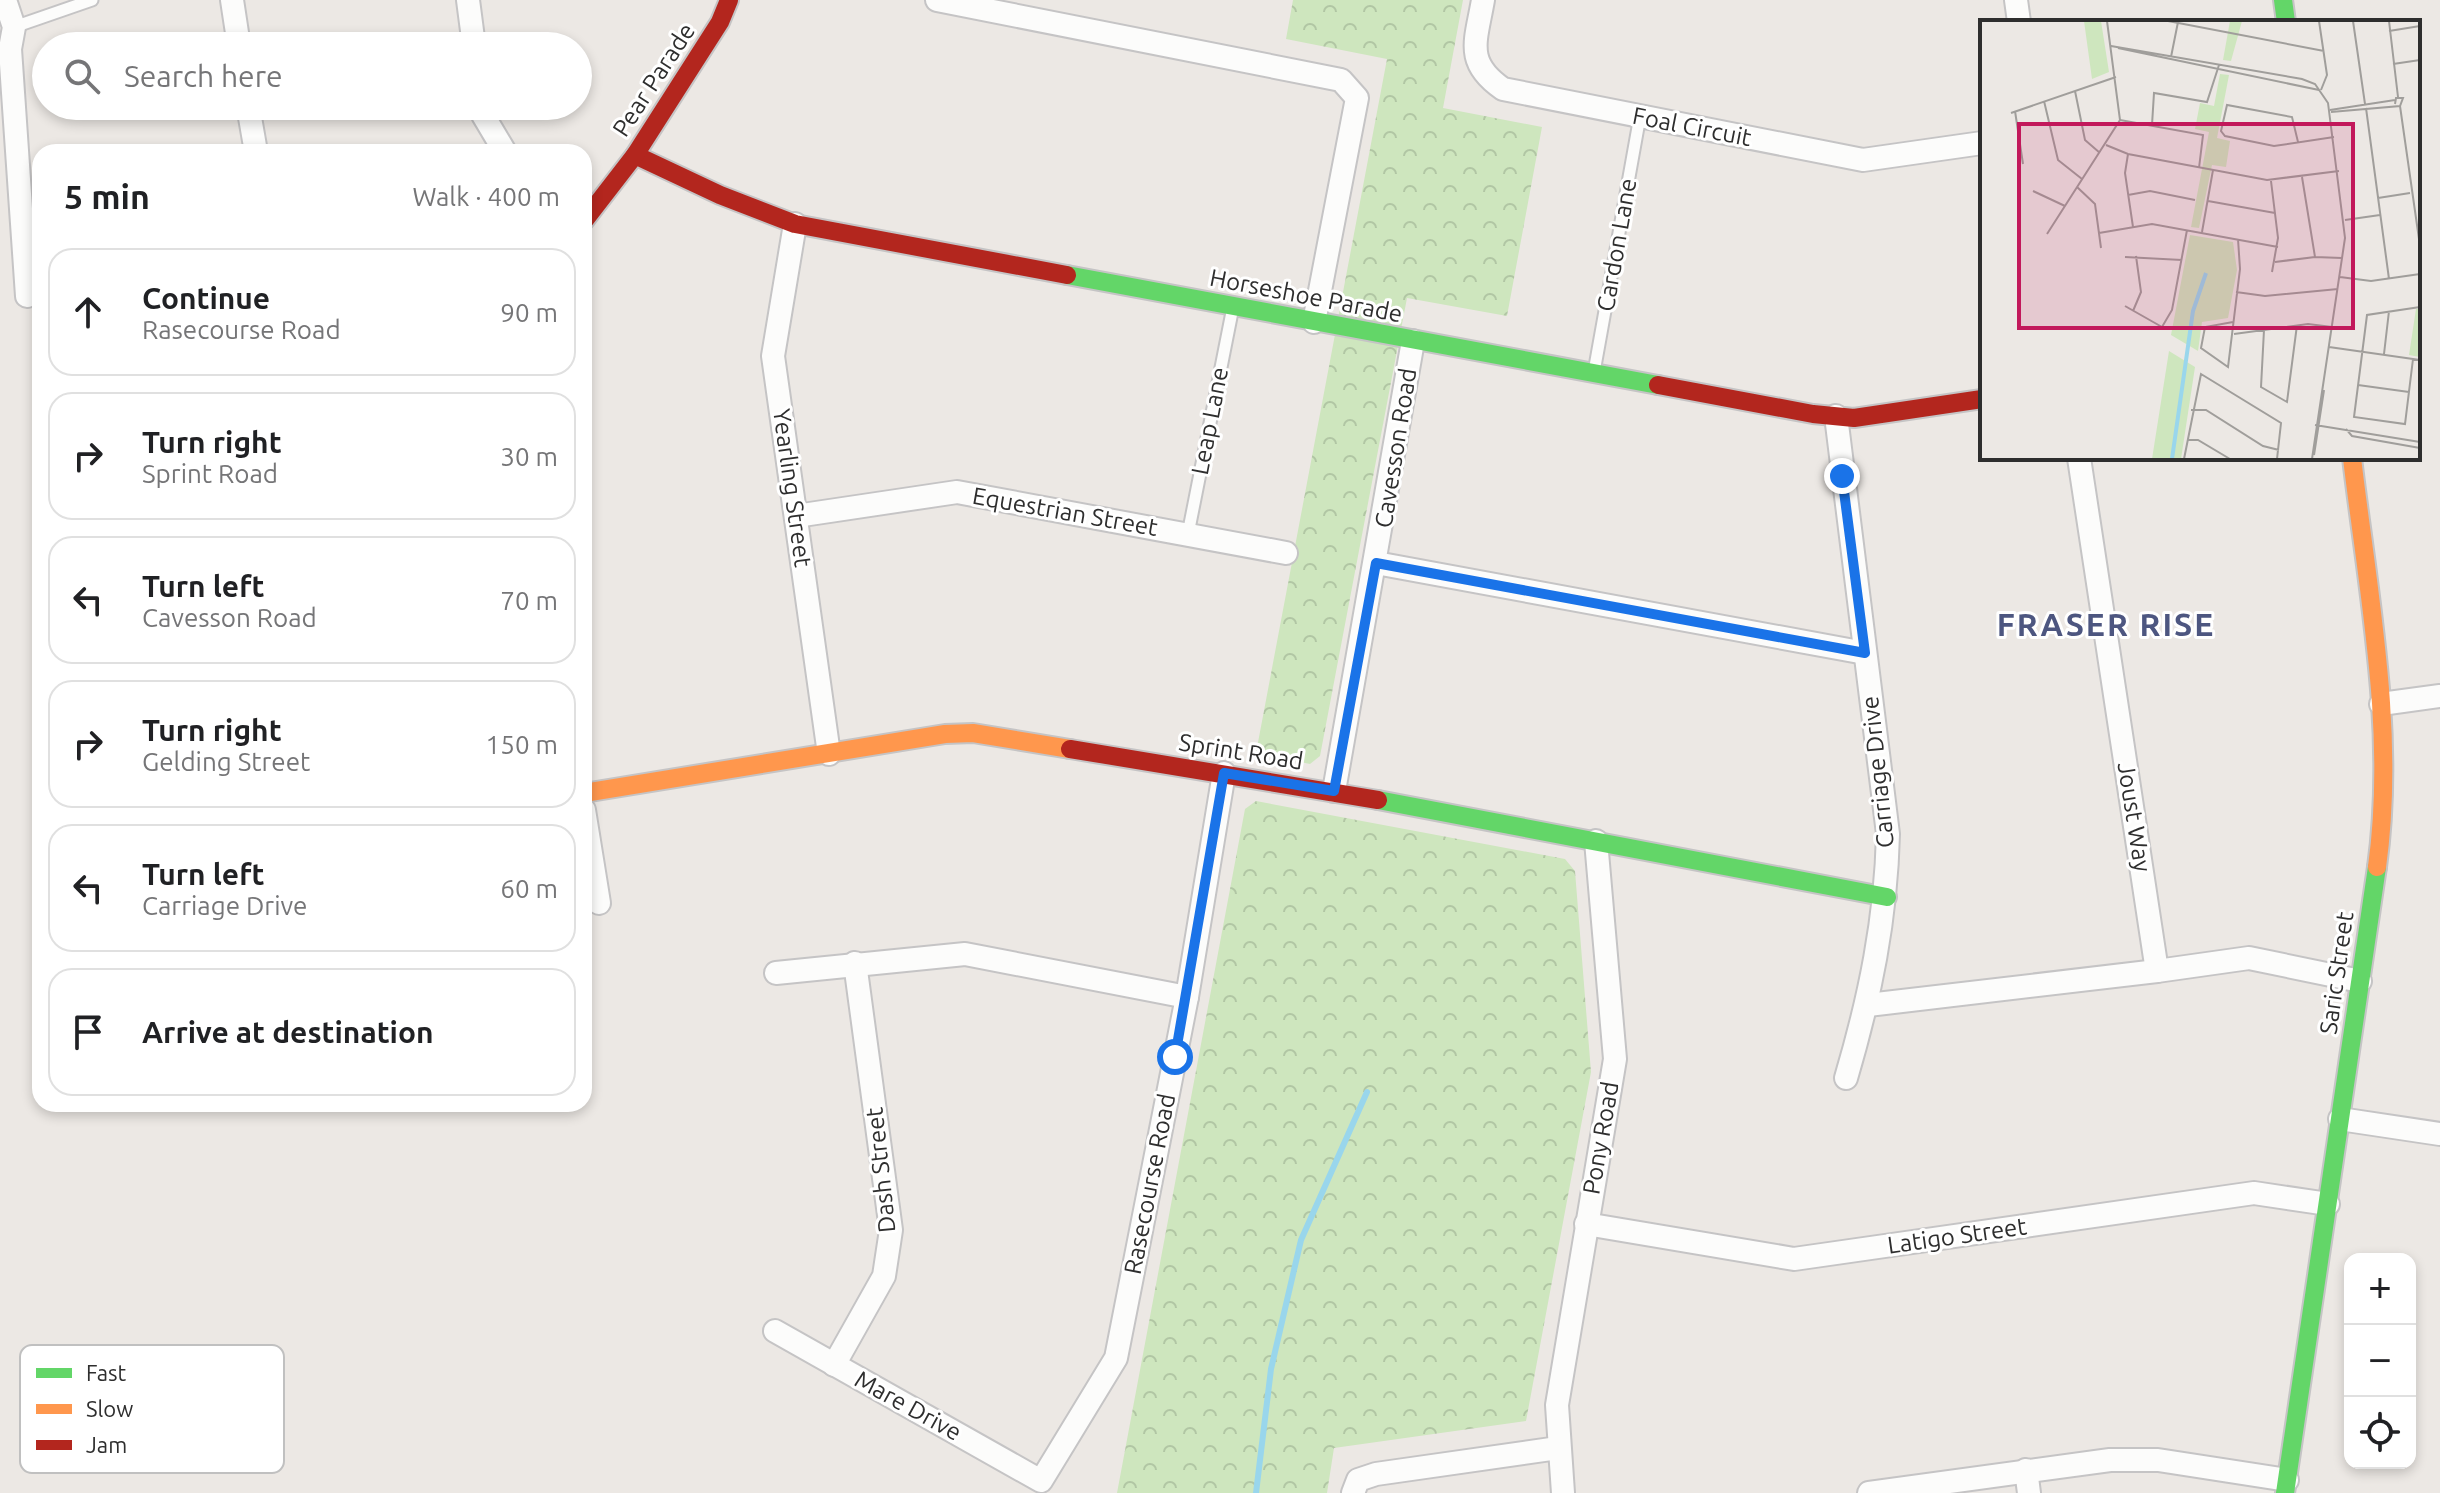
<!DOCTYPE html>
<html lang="en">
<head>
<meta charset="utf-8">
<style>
	body { margin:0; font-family:Ubuntu,sans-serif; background:#f6f6f6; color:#202124 }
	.controls { position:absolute; right:24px; bottom:24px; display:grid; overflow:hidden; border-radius:16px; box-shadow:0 4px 12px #0003 }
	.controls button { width:72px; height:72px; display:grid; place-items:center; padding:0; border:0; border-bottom:2px solid #e0e0e0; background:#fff; color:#202124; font:40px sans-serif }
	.stop { position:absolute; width:24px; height:24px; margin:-18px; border:6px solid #1a73e8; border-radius:50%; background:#fff }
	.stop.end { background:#1a73e8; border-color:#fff; box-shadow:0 2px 8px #0008 }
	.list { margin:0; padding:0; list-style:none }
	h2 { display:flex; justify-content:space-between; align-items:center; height:104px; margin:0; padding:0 32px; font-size:34px }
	h2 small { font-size:26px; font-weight:400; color:#757577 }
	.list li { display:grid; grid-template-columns:52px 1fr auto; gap:24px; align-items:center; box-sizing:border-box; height:128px; margin:0 16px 16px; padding:0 16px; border:2px solid #e0e0e0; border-radius:24px }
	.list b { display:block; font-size:30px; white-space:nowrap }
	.list p { margin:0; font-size:26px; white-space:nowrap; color:#757577 }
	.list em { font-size:26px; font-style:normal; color:#757577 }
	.icon { flex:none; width:44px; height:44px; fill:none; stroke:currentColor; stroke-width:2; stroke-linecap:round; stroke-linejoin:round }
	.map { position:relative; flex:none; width:2440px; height:1493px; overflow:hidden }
	.search { position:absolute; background:#fff; box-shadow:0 4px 12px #0003; left:32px; top:32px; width:560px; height:88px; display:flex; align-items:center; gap:20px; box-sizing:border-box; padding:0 28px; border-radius:44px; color:#757577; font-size:30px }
	.panel { position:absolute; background:#fff; box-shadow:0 4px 12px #0003; left:32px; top:144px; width:560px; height:968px; border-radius:24px }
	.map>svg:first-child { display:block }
</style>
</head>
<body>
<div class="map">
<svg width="2440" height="1493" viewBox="0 0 2440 1493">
	<defs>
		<pattern id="park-crowns" width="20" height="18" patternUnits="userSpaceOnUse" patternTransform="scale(2)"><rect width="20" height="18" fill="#cee6be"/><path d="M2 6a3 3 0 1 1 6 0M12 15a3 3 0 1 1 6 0" fill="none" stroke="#b1c6a4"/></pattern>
	</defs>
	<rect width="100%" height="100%" fill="#ece8e4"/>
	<g fill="url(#park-crowns)">
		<polygon points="1293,0 1463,0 1443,108 1542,127 1507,316 1407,298 1320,756 1310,764 1256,753 1387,59 1286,39"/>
		<polygon points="1256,801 1565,859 1575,871 1591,1072 1526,1421 1334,1448 1327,1493 1117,1493 1245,809"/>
	</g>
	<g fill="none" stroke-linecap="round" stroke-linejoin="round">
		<polyline stroke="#99d6ec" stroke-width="6" points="1256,1493 1271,1369 1301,1240 1367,1092"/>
		<g stroke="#c5c4c5" stroke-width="15">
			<g id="lane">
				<polyline points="14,27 92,0"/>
				<polyline points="1594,372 1640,116"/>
				<polyline points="1188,534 1233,307"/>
			</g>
		</g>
		<g stroke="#c5c4c5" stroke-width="26">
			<g id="street">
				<polyline points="5,0 14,27 10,49 27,296"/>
				<polyline points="232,0 239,46"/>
				<polyline points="468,0 474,46"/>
				<polyline points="937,0 1341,80 1357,98 1314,322"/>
				<path d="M 1483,0 C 1476,41 1464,62 1503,89 L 1863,160 L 1982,143"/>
				<polyline points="2016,0 2019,22"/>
				<polyline points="248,106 256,152"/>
				<polyline points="481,106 483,115 505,152"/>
				<polyline points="795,224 773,356 829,754"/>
				<path d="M 1836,416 L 1888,834 C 1886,919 1870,997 1846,1078"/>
				<polyline points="2079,458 2157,971 2249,958 2360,981"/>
				<polyline points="796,516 957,492 1286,553"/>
				<polyline points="1376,563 1865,653"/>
				<polyline points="2381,704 2440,696"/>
				<polyline points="1334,791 1413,341"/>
				<polyline points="584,810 599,903"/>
				<polyline points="776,973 965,954 1187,997"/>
				<polyline points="1868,1005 2157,971"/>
				<polyline points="2340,1119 2440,1134"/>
				<polyline points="1586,1224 1794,1259 2254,1193 2328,1204"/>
				<polyline points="775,1331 1041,1481 1116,1358 1187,997 1224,773"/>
				<polyline points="834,1365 884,1276 891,1230 855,963"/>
				<polyline points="2026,1470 2029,1493"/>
				<polyline points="1353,1493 1358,1480 1376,1474 1558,1448"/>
				<polyline points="1563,1493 1557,1405 1615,1059 1596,841"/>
				<polyline points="1869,1493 2110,1460 2158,1460 2287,1480"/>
			</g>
		</g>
		<g stroke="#c5c4c5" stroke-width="22">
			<g id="fast">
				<polyline points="2283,0 2286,22"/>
				<polyline points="1067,275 1658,385"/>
				<polyline points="1378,800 1887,897"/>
				<polyline points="2285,1493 2377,867"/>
			</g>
		</g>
		<g stroke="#c5c4c5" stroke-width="22">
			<g id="slow">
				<path d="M 2352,458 C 2368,593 2396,731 2377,867"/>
				<polyline points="584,793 945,734 973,733 1070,749"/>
			</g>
		</g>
		<g stroke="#c5c4c5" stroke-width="22">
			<g id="jam">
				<polyline points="635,155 720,195 795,224 1067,275"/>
				<polyline points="584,221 635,155 720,22 729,0"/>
				<polyline points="1658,385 1813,414 1854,418 1982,399"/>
				<polyline points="1070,749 1378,800"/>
			</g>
		</g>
		<use href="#lane" stroke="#fcfcfb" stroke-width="11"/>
		<use href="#street" stroke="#fcfcfb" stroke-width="22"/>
		<use href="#fast" stroke="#63d668" stroke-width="18"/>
		<use href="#slow" stroke="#ff974d" stroke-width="18"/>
		<use href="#jam" stroke="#b3261e" stroke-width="18"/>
	</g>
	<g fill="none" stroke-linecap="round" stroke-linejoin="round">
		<polyline stroke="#1a73e8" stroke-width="10" points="1175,1057 1224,773 1334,791 1376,563 1865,653 1842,476"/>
	</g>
	<g text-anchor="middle" stroke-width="6" stroke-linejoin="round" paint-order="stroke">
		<g font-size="24" fill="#2e2e2e" stroke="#fff">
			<text transform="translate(654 80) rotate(-57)" y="8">Pear Parade</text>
			<text transform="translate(1692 127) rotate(11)" y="8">Foal Circuit</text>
			<text transform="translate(1617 245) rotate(-80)" y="8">Cardon Lane</text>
			<text transform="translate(1306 296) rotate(11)" y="8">Horseshoe Parade</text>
			<text transform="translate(1210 421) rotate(-79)" y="8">Leap Lane</text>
			<text transform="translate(1396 448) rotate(-81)" y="8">Cavesson Road</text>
			<text transform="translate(792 488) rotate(82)" y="8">Yearling Street</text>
			<text transform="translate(1065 512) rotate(10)" y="8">Equestrian Street</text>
			<text transform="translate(1241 752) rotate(9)" y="8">Sprint Road</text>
			<text transform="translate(1878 772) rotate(-96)" y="8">Carriage Drive</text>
			<text transform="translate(2134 817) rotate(81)" y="8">Joust Way</text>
			<text transform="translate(2337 973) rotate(-82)" y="8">Saric Street</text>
			<text transform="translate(1601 1138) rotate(-80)" y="8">Pony Road</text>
			<text transform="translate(881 1170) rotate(-96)" y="8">Dash Street</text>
			<text transform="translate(1150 1184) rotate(-79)" y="8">Rasecourse Road</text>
			<text transform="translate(1957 1236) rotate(-8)" y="8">Latigo Street</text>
			<text transform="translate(908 1406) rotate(29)" y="8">Mare Drive</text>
		</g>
		<g font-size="32" font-weight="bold" letter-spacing="2" fill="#4d5680" stroke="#fff">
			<text x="2106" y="636">FRASER RISE</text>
		</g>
	</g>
	<g transform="translate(1980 20)">
		<rect width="440" height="440" fill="#ece8e4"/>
		<path d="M 104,1 L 121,1 L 129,52 L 112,59 ZM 250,1 L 262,1 L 251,41 L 243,40 ZM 240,54 L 249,55 L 237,118 L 250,121 L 246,147 L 232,145 L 219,208 L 211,207 L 229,112 L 215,109 L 220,83 L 234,86 ZM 210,215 L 253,222 L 257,250 L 248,298 L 222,302 L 218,331 L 191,315 ZM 436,289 L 440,289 L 440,337 L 429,335 ZM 189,331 L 215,347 L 201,439 L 172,439 Z" fill="#cee6be"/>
		<path fill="none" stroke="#99d6ec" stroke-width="4" d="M 192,439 L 213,291 L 226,253"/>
		<path fill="none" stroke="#a09e9b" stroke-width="2" d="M 188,1 L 344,31M 339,1 L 347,55 L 341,70M 373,1 L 385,84M 409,1 L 418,77M 409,11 L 440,6M 131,26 L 322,59 L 335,64 L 348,83 L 365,218 L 332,439M 138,28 L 339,70M 191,37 L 198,2M 413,44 L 440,40M 95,71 L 105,120 L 120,133M 64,81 L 78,140 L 102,159M 420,86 L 440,226M 386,88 L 409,259M 350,90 L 415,80M 35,91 L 43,144M 351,92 L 420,86 L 423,78 L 416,78 L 415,84M 31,93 L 136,57M 140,100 L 223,115 L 219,148M 172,105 L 174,73 L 227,82 L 239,45M 318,122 L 312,97 L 247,85 L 241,111 L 245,116 L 294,126 L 354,117M 126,125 L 148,134 L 287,160 L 359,151M 148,134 L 145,153 L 153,207M 322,157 L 335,237 L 362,238M 291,161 L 298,218 L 292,252M 97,167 L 115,184 L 121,228M 53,171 L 85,186M 148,175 L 170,171 L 215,180M 398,178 L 430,173M 228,181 L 295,193M 365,200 L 400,195M 222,212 L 233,150M 119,213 L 172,204 L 298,227M 67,214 L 140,100 L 127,1M 145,237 L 202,240M 295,242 L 335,237M 360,257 L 391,261 L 440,254M 256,272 L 285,276 L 358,269M 145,286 L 182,307 L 192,290 L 207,210M 153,291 L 161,272 L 156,236M 253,302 L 225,307 L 221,328 L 248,347 L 260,249 L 258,219M 284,310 L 281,367 L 307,382 L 317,305M 254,314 L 328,304 L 352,307M 349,327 L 440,340M 404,334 L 409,291M 433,339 L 425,404 L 374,397 L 387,295 L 440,287M 378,365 L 429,372M 211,390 L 226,390 L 283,426 L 299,430M 335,405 L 440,422M 366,409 L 372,416 L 440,428M 207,420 L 218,420 L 250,439M 334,435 L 344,370M 204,439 L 221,354 L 301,403 L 297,439"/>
		<path fill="#c2185b" fill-opacity="0.15" stroke="#c2185b" stroke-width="4" d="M 39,104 L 373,104 L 373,308 L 39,308 Z"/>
		<rect width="440" height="440" fill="none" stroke="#2e2e2e" stroke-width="4"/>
	</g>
	<rect x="20" y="1345" width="264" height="128" rx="12" fill="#fff" stroke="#c0c0c0" stroke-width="2"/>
	<rect x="36" y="1368" width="36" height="10" fill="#63d668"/>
	<rect x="36" y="1404" width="36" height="10" fill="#ff974d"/>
	<rect x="36" y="1440" width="36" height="10" fill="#b3261e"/>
	<g font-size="22" fill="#2e2e2e">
		<text x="86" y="1381">Fast</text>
		<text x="86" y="1417">Slow</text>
		<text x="86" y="1453">Jam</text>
	</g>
</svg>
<div class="controls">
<button>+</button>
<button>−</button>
<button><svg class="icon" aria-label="locate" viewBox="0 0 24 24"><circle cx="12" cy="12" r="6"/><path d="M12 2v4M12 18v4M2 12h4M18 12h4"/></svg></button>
</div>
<div class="stop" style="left:1175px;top:1057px"></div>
<div class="stop end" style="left:1842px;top:476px"></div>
<div class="search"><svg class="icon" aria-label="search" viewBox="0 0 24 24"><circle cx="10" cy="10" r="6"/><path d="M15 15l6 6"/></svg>Search here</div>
<section class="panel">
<h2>5 min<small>Walk · 400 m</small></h2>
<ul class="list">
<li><svg class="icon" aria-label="ahead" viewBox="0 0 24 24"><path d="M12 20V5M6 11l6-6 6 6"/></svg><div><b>Continue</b><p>Rasecourse Road</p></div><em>90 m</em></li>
<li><svg class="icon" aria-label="right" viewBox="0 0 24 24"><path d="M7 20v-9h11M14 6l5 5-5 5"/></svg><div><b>Turn right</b><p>Sprint Road</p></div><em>30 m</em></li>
<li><svg class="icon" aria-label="left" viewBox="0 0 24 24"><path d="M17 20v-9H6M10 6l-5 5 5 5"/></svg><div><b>Turn left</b><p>Cavesson Road</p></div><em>70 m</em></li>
<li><svg class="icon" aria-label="right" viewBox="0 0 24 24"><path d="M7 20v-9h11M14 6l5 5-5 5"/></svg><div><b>Turn right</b><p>Gelding Street</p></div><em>150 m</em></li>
<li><svg class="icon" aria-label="left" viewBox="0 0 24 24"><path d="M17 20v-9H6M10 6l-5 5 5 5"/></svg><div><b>Turn left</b><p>Carriage Drive</p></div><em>60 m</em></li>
<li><svg class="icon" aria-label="arrive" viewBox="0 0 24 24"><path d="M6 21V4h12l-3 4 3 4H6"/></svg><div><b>Arrive at destination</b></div></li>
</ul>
</section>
</div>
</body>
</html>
